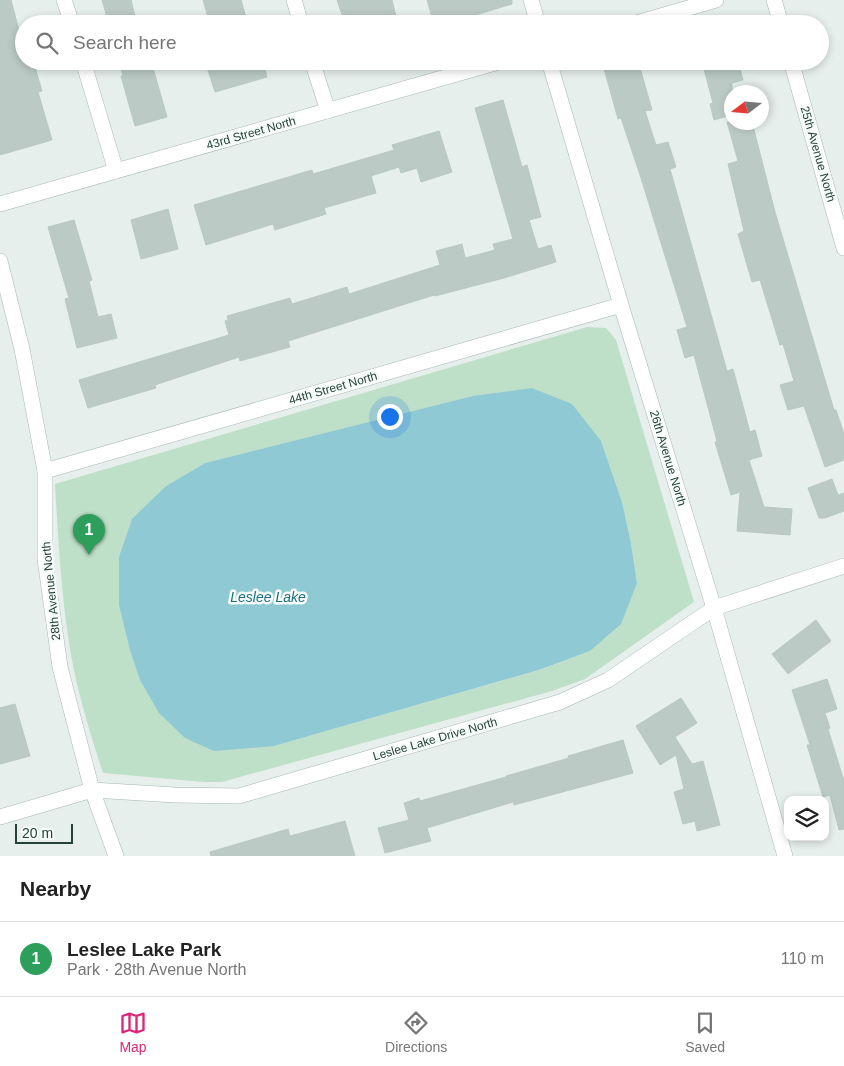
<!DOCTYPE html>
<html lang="en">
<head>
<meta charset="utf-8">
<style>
	body { margin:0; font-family:Helvetica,sans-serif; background:#f6f6f6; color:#222 }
	.controls { position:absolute; right:15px; bottom:15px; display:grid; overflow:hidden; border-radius:10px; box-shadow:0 2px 8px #0003 }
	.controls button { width:45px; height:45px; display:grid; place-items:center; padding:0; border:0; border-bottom:1px solid #e0e0e0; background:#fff; color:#222; font:25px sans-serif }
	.compass { position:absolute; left:724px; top:85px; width:45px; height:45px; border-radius:50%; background:#fff; box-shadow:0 2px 8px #0003; rotate:254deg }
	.scale { position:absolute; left:15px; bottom:12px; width:58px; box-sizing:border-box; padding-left:5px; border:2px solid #24423a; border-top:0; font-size:14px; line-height:18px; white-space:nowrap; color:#24423a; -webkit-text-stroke:4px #f7fbf9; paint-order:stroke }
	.you { position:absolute; left:389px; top:416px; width:18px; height:18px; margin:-12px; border:4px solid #fff; border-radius:50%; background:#1a73e8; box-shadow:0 0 0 8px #1a73e833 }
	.badge { display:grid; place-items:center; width:32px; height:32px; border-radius:50%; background:#db2777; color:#fff; font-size:16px; font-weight:700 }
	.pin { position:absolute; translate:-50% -41px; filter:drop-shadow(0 1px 2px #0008) }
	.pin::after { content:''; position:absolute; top:26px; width:18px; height:15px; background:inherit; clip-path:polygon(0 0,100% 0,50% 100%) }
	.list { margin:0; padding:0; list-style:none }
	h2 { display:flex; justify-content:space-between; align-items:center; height:65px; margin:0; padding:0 20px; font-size:21px }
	h2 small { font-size:16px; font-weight:400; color:#767676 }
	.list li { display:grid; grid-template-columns:32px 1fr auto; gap:15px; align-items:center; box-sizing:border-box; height:75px; padding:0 20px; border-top:1px solid #e0e0e0 }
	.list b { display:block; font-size:19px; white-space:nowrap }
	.list p { margin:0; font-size:16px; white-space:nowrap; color:#767676 }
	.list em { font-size:16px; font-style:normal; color:#767676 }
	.icon { flex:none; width:28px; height:28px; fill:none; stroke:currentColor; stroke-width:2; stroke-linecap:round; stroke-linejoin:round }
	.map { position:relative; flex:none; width:844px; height:856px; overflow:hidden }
	.search { position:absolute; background:#fff; box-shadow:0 2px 8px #0003; left:15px; right:15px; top:15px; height:55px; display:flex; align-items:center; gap:12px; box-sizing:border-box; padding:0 18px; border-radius:28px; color:#767676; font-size:19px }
	.sheet { height:140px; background:#fff }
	nav { display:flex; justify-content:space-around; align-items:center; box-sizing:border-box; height:70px; border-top:1px solid #e0e0e0; background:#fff; font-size:14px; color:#767676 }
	nav a { display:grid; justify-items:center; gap:2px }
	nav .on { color:#db2777 }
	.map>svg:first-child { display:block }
</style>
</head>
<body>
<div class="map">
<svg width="844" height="856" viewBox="0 0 844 856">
	<rect width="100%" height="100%" fill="#e6efeb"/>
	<path fill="#bfe0c8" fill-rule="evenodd" d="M 587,327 L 606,328 L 616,340 L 694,602 L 585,679 L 552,691 L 222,782 L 204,782 L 103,773 C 89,730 76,688 69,643 C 61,591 58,537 55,484 ZM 601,441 L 622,502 L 631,543 L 637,583 L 590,651 L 540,670 L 274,746 L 166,486 L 205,463 L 284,444 Z"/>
	<polygon fill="#8ec9d4" points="532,388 572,404 601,441 622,502 631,543 637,583 621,624 590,651 539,670 274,746 214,751 185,738 159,713 140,680 130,650 119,605 119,557 132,519 166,486 205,463 473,396"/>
	<g fill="#bbcac4" stroke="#b8c9c2">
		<polygon points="0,0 11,0 21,38 24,37 24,61 33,61 42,91 38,92 52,140 0,155"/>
		<polygon points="102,0 131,0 137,24 109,24"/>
		<polygon points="203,0 241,0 248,24 210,24"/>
		<polygon points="337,0 392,0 398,24 345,24"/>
		<polygon points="427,0 512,0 512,4 446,24 434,24"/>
		<polygon points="119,61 151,61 167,117 135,126 121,76 123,76"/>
		<polygon points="205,61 263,61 267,77 215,92"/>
		<polygon points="617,61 638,61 652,110 645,111 656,145 668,142 676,167 670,169 727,371 733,369 750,432 755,430 762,456 749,460 764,507 792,509 790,535 737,531 740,492 731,495 715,442 717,441 694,355 685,358 677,330 687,327 641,178 621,118 618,119 603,65"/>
		<polygon points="702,61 738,61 743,80 732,83 732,115 714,120 710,104 713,103"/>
		<polygon points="503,100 522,167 527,165 541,217 529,220 538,249 551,245 556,262 504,278 435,296 434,295 288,341 290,347 240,361 239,357 155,385 156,388 88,408 79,380 229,335 225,321 228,320 227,316 290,298 292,304 347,287 349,294 440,265 436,251 462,244 465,258 495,250 493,244 513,239 475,108"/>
		<polygon points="727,122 752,122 775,212 834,410 836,410 844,434 844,460 825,467 804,406 788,410 780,385 794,381 783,344 780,345 760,280 752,282 738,234 744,231 728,164 738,161"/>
		<polygon points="439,131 452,172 421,182 417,168 401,173 399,167 371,176 376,193 324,208 326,214 275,230 273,224 206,245 194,205 312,170 313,174 394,150 392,145"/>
		<polygon points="168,209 178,249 141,259 131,220"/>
		<polygon points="74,220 92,280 89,281 98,317 111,314 117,338 77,348 65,299 69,298 48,227"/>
		<polygon points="832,479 838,495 844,493 844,511 825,518 819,518 808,488"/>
		<polygon points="816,620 831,641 788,674 772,654"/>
		<polygon points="827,679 837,709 825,713 830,728 828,729 844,781 844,829 839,830 830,795 823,797 807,745 810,745 792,690"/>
		<polygon points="681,698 697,723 675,737 692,764 703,761 720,825 697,831 695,821 683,824 674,792 684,789 676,755 660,765 636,726"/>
		<polygon points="15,704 30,756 0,764 0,708"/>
		<polygon points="623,740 633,773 514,805 513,802 427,828 431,841 385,853 378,828 409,820 404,803 419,798 420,801 506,777 506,776 569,758 568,756"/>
		<polygon points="345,821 355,856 211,856 210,852 288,829 290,836"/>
	</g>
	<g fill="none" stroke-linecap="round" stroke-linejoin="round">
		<g stroke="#a8b8b2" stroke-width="16">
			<g id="street">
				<polyline points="64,0 72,24"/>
				<polyline points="294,0 301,24"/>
				<polyline points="531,0 538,24"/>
				<polyline points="774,0 781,24"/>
				<polyline points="633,24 716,0"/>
				<polyline points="83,61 116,171"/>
				<polyline points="312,61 328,111"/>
				<polyline points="549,61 621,305 714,608 785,856"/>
				<polyline points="791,61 844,248"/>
				<polyline points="0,204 502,61"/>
				<polyline points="0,261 22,349 45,471 45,559 60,667 92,790 116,856"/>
				<polyline points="45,471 621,305"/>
				<polyline points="0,817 92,790 175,795 239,796 560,702 608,680 714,608 844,566"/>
			</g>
		</g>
		<use href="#street" stroke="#fff" stroke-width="15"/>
	</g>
	<g text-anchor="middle" stroke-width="5" stroke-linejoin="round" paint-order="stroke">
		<g font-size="12" fill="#24423a" stroke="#f7fbf9">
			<text transform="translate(251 133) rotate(-16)" y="4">43rd Street North</text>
			<text transform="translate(818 154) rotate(74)" y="4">25th Avenue North</text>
			<text transform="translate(333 388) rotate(-16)" y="4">44th Street North</text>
			<text transform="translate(668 458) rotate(73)" y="4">26th Avenue North</text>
			<text transform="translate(51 591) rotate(-96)" y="4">28th Avenue North</text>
			<text transform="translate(435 739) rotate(-16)" y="4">Leslee Lake Drive North</text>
		</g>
		<g font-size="14" font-style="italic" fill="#1c6f80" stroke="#f7fbf9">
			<text x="268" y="602">Leslee Lake</text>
		</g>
	</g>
</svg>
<div class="controls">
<button><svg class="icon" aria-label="layers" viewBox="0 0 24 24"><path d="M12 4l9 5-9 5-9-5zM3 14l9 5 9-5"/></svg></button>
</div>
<svg class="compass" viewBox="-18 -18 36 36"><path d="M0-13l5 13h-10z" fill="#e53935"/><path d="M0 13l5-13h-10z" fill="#767676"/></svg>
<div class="scale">20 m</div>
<div class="you"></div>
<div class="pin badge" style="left:89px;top:555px;background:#2e9e5b">1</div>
<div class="search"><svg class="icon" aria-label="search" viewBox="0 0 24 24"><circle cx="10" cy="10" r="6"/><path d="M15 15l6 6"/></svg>Search here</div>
</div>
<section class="sheet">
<h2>Nearby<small></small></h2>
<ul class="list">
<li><span class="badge" style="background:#2e9e5b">1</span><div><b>Leslee Lake Park</b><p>Park · 28th Avenue North</p></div><em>110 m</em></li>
</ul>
</section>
<nav>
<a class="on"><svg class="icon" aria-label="map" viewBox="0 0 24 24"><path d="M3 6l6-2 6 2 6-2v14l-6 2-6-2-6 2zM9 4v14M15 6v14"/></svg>Map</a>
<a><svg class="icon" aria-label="directions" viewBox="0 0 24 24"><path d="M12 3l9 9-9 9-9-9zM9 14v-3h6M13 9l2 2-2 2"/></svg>Directions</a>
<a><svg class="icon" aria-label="saved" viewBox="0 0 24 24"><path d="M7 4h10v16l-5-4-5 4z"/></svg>Saved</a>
</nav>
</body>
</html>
